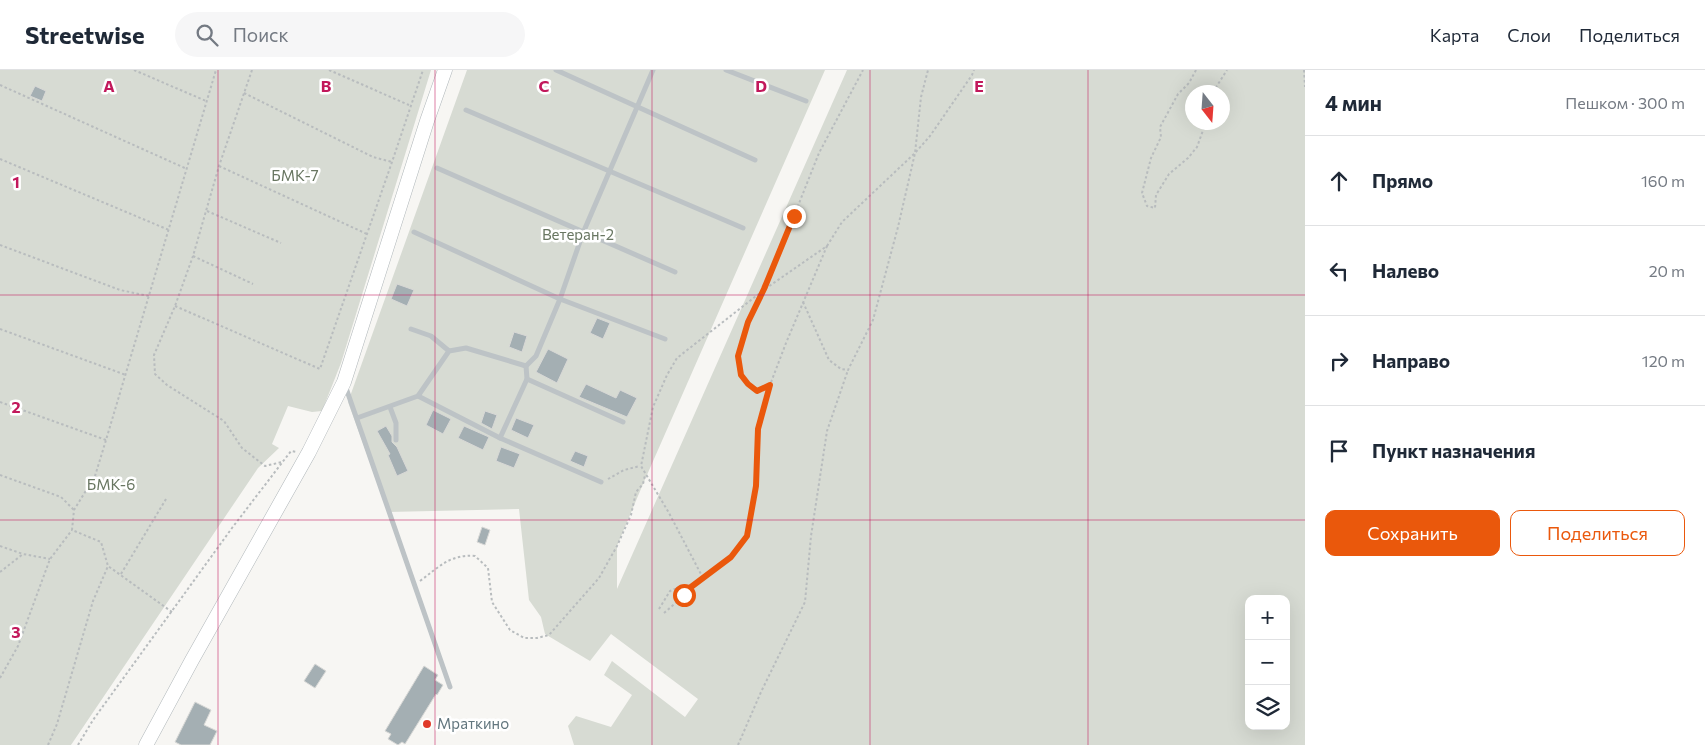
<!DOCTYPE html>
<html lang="ru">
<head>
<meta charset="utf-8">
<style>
	body { margin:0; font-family:Commissioner,sans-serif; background:#f6f6f7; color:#1f2937 }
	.controls { position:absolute; right:15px; bottom:15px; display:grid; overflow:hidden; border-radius:10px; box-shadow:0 5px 20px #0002 }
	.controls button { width:45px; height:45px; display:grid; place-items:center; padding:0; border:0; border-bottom:1px solid #e0e1e3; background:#fff; color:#1f2937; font:25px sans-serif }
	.compass { position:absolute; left:1185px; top:15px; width:45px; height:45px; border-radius:50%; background:#fff; box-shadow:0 5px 20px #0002; rotate:163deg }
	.stop { position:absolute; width:15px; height:15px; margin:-11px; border:4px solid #ea580c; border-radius:50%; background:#fff }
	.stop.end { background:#ea580c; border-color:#fff; box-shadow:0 1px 5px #0008 }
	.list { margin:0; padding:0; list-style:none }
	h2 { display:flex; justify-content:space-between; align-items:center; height:65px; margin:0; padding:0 20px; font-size:21px }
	h2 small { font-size:16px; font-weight:400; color:#747a83 }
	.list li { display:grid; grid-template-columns:32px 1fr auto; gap:15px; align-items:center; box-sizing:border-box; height:90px; padding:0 20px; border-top:1px solid #e0e1e3 }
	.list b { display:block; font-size:19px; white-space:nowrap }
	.list em { font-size:16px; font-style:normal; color:#747a83 }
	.actions { display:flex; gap:10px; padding:15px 20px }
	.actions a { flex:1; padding:11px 0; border:1px solid #ea580c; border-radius:10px; text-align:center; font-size:18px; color:#ea580c }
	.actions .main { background:#ea580c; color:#fff }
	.icon { flex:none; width:28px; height:28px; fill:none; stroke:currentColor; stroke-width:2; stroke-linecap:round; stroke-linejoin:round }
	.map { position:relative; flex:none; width:1305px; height:675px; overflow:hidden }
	header { display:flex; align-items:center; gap:30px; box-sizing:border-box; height:70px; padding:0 25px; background:#fff; border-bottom:1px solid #e0e1e3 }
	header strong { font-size:24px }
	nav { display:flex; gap:28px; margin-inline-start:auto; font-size:18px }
	.search { width:350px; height:45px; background:#f6f6f7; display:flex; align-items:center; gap:12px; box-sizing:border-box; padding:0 18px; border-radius:28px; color:#747a83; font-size:19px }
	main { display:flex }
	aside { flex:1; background:#fff }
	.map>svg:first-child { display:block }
</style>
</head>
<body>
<header>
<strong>Streetwise</strong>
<div class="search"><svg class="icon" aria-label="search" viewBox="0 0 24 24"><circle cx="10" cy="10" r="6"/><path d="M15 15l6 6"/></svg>Поиск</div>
<nav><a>Карта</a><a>Слои</a><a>Поделиться</a></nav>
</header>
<main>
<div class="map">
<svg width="1305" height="675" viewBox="0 0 1305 675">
	<rect width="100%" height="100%" fill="#f7f6f3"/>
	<g fill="#d7dbd3" fill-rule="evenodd">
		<polygon points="0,0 431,0 341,293 322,341 312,342 288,336 272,374 279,378 258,398 71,675 0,675"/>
		<path d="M 467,0 L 825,0 L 643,414 L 617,476 L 617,519 L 847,0 L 1305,0 L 1305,675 L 574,675 L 568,656 L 576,646 L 611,657 L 632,625 L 604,605 L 612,591 L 685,647 L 698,629 L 611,564 L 590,591 L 545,564 L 541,547 L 529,530 L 519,439 L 388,442 L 348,332 ZM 1192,22 L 1222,22 L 1222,52 L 1192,52 ZM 1249,529 L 1286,529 L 1286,656 L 1249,656 Z"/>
	</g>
	<g fill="#a4afb3" stroke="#d8d8d6">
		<polygon points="35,16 46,21 42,31 30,26"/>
		<polygon points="397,214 414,220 407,236 391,229"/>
		<polygon points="597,248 610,253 603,269 590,263"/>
		<polygon points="514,262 527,266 522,282 509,277"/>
		<polygon points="548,279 568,289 557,313 536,302"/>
		<polygon points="586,314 616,328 620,320 637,328 627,347 579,327"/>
		<polygon points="433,340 451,349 443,364 426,355"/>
		<polygon points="485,341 497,345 492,359 481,353"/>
		<polygon points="516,348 534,355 528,368 511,360"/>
		<polygon points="386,356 392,366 392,372 397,377 408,401 397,406 388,385 390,384 377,361"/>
		<polygon points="464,356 489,367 483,380 458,368"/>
		<polygon points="501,377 520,384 514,398 496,391"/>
		<polygon points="575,381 588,386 584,397 570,391"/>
		<polygon points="482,457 490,460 485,475 477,472"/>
		<polygon points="315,594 326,601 315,618 304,611"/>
		<polygon points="424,596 438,605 435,610 443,615 437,625 436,624 405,674 402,672 398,675 388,669 391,664 385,661"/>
		<polygon points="195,632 211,640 204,655 217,661 210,675 181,675 175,672"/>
	</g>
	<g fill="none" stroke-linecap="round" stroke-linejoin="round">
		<g stroke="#b0b7ba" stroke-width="15">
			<polyline id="secondary" points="146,675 192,590 309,382 344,312 427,51 445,0"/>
		</g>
		<g stroke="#b8bcbe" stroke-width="2" stroke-dasharray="2.5 2.5" stroke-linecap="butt">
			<polyline points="134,0 206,31"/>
			<polyline points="252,0 219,96 193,186 175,236 154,285 155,304 167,315 224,351 242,378 265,396 282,392"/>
			<polyline points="329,0 409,35"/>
			<polyline points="1196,0 1189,13 1178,24 1160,57 1161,67 1151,88 1142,123 1147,136 1155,138 1156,125 1169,104 1188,88 1197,77 1206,52"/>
			<polyline points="1304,0 1305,17"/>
			<polyline points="0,15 187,99"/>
			<polyline points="1213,22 1227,0"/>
			<polyline points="244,23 373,87 392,92"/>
			<polyline points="0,89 169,160"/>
			<polyline points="219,96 367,164"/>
			<polyline points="207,141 281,173"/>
			<polyline points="0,175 120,220 149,226"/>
			<polyline points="827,176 842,152 915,83 930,66 972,5 974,0"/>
			<polyline points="193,186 253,214"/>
			<polyline points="803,232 829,290 841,299 848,300 873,250 898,157 915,83 921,27 928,0"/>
			<polyline points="175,236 320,299 392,92 423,0"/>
			<polyline points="0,259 126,305"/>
			<polyline points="0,332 106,370"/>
			<polyline points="0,405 61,427 74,440"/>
			<polyline points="608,409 624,400 640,396"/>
			<polyline points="0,476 23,484"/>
			<polyline points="0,502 23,484 50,489"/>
			<polyline points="121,504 166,429"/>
			<polyline points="703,508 669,443 641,396 653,337 667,305 677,288 765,219 827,176 786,273 770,315"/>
			<path d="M 420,511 C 439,497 450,484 475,486 L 488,498 L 492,532 L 510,560 L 524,568 L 537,568 L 549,565 L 599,508 L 617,476 L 631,445 L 636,422 L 643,414 L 645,405"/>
			<polyline points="659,539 670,521 680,517 687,520"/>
			<polyline points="172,542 108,496 101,472 72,460 74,440 95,406 106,370 216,0"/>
			<polyline points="664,543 685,525 687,520 731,487 747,466 756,416 758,359 770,315 757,321 748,314 741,305 738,286 748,252 765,219 819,83 863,0"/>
			<polyline points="0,608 18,576 50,489 72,460"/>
			<polyline points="48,675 57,654 93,531 108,496"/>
			<polyline points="78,675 93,650 232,458 291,381 297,382"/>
			<polyline points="738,675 761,622 805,532 811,466 827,361 848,300"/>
		</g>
		<g stroke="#bdc3c6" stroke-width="5">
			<polyline points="556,0 755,90"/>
			<polyline points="726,0 806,31"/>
			<polyline points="466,40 743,158"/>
			<polyline points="437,98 675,202"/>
			<polyline points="414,162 560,229 665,269"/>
			<polyline points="411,259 431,266 449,281"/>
			<polyline points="527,309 623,352"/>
			<polyline points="345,315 450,617"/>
			<polyline points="418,326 500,368 601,412"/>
			<polyline points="390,337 396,353 396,370"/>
			<polyline points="357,348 418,326 449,281 466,278 526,296 536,286 560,229 583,163 653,0"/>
			<polyline points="500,368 527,309 526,296"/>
		</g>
		<use href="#secondary" stroke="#fff" stroke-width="14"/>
	</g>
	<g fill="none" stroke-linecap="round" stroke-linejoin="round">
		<polyline stroke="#ea580c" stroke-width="6" points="684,525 687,520 731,487 747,466 756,416 758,359 770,315 757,321 748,314 741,305 738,286 748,252 764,219 794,146"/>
	</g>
	<path fill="none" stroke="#c2185b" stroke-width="1" stroke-opacity="0.55" d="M 218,0 L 218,675M 435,0 L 435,675M 652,0 L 652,675M 870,0 L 870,675M 1088,0 L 1088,675M 0,225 L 1305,225M 0,450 L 1305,450"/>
	<circle fill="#e03a2a" stroke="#fff" stroke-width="2" cx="427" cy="654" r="5"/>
	<g text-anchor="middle" stroke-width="5" stroke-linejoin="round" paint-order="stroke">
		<g font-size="15" fill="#687661" stroke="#fff">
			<text x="295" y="111">БМК-7</text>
			<text x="578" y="170">Ветеран-2</text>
			<text x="111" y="420">БМК-6</text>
		</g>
		<g font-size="15" fill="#62767e" stroke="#fff" text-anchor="start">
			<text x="437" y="659">Мраткино</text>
		</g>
	</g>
	<g font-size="16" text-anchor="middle" font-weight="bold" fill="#c2185b" stroke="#fff" stroke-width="5" stroke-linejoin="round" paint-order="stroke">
		<text x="109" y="22">A</text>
		<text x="326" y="22">B</text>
		<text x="544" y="22">C</text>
		<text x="761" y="22">D</text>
		<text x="979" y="22">E</text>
		<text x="16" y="118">1</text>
		<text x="16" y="343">2</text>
		<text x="16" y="568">3</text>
	</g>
</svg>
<div class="controls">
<button>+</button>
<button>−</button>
<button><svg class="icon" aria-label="layers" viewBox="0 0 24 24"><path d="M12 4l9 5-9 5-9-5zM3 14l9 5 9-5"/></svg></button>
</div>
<svg class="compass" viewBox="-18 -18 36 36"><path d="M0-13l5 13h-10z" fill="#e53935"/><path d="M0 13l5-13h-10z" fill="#747a83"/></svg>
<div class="stop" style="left:684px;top:525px"></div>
<div class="stop end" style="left:794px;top:146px"></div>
</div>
<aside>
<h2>4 мин<small>Пешком · 300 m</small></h2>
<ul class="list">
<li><svg class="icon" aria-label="ahead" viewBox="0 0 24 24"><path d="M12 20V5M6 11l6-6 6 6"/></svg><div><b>Прямо</b></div><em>160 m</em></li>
<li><svg class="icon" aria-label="left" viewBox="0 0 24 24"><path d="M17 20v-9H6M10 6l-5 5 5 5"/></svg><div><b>Налево</b></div><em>20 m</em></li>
<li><svg class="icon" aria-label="right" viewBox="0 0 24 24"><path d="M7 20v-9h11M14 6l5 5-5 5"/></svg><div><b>Направо</b></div><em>120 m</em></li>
<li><svg class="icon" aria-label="arrive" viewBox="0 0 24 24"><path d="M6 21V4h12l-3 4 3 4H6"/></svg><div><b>Пункт назначения</b></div></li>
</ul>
<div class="actions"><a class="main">Сохранить</a><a>Поделиться</a></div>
</aside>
</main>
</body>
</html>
